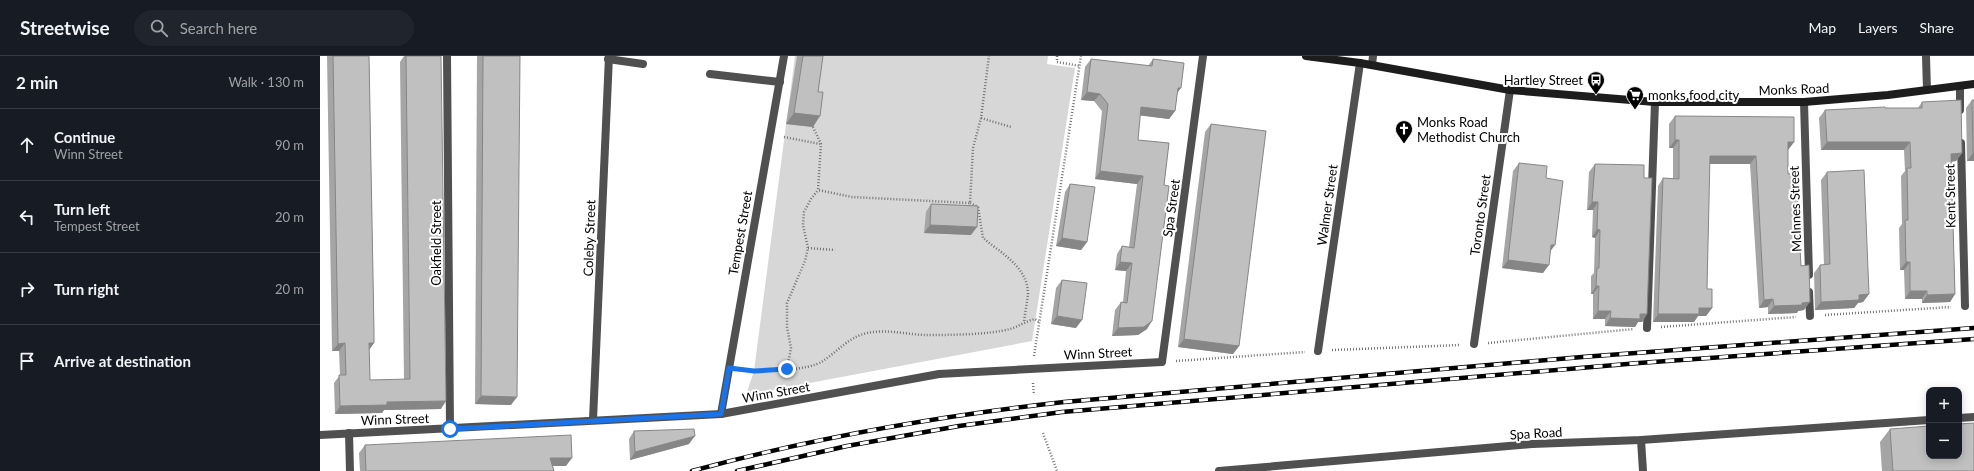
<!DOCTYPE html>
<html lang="en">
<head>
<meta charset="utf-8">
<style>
	body { margin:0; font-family:Lato,sans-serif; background:#20242c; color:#f1f3f6 }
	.controls { position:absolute; right:12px; bottom:12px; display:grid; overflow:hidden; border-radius:8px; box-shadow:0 2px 10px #0003 }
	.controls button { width:36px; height:36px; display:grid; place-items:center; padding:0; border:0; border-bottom:1px solid #363941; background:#171b24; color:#f1f3f6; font:20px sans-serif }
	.stop { position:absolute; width:12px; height:12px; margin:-9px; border:3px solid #1a73e8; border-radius:50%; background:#fff }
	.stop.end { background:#1a73e8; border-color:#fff; box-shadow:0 1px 4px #0008 }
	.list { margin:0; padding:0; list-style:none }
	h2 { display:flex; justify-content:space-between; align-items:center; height:52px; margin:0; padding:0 16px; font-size:17px }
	h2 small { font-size:13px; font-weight:400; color:#9ea1a6 }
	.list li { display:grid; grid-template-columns:26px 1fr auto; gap:12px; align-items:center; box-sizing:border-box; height:72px; padding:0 16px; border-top:1px solid #363941 }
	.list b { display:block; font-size:15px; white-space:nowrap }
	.list p { margin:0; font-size:13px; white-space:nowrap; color:#9ea1a6 }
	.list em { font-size:13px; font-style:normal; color:#9ea1a6 }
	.icon { flex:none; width:22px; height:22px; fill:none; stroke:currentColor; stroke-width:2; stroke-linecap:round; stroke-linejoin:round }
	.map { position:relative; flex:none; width:1654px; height:415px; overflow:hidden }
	header { display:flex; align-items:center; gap:24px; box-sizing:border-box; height:56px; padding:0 20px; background:#171b24; border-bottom:1px solid #363941 }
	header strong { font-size:19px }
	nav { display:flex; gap:22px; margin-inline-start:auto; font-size:14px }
	.search { width:280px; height:36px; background:#20242c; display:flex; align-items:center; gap:10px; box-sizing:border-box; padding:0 14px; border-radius:22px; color:#9ea1a6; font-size:15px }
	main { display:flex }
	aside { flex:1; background:#171b24 }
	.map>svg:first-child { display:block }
</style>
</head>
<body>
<header>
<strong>Streetwise</strong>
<div class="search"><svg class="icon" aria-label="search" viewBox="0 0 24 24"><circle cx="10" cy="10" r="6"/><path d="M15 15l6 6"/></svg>Search here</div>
<nav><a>Map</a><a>Layers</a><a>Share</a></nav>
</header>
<main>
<aside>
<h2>2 min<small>Walk · 130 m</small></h2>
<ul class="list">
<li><svg class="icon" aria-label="ahead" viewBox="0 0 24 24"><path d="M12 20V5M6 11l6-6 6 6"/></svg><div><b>Continue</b><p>Winn Street</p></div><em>90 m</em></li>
<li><svg class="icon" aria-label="left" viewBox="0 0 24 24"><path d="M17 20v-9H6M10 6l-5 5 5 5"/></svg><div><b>Turn left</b><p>Tempest Street</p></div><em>20 m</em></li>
<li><svg class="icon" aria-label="right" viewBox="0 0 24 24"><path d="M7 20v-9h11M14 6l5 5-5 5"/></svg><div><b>Turn right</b></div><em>20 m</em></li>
<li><svg class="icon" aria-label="arrive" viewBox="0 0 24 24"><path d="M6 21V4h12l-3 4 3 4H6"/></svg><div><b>Arrive at destination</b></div></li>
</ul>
</aside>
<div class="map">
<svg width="1654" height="415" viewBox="0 0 1654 415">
	<rect width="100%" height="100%" fill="#fff"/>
	<polygon fill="#d7d7d7" points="475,0 728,0 727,8 755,12 712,285 426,339 434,315"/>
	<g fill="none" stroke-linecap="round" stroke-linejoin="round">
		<g stroke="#727272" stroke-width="2.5" stroke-dasharray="1 2" stroke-linecap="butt">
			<polyline points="737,0 737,6 760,10"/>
			<polyline points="661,62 691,71"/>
			<polyline points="493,71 501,88 498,134 532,141 650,147 653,92 661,62 669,0"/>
			<polyline points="464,81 500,88"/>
			<path d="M 650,147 L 658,151 L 663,182 C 681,197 708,211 708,238 C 707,247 705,257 704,266"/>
			<polyline points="488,192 515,194"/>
			<polyline points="1505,259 1631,251"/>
			<polyline points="1341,271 1476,261"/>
			<polyline points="1168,287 1314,273"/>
			<polyline points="1012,294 1141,289"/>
			<polyline points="714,300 761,0"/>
			<polyline points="856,305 985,296"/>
			<polyline points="467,313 471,292 467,271 467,247 485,205 488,192 483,169 484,156 491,143 498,134"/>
			<path d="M 422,314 C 441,316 488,315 503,305 C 518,295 529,281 547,277 C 565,273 585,278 604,279 C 627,279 668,279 690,273 C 698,271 706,265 715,263 L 720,267"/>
			<polyline points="713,327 714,339"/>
			<polyline points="723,377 737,415"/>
		</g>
		<g stroke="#505050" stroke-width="8">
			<polyline points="288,3 323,8"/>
			<polyline points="390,18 460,26"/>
			<polyline points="1639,362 1654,361"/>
			<polyline points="1321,384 1323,415"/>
			<polyline points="1212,388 1321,384 1609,364"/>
		</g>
		<g stroke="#505050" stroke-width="8">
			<polyline points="127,0 130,373"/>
			<polyline points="1606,0 1607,34"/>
			<polyline points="1052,9 1053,0"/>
			<polyline points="1640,30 1640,54"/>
			<polyline points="1484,46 1489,219"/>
			<polyline points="1641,87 1645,250"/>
			<polyline points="1489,236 1490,260"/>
			<polyline points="1327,272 1335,46"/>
			<polyline points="1154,288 1190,34"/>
			<polyline points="998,295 1040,7"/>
			<polyline points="401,358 464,0"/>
			<polyline points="273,364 289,0"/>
			<polyline points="29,377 30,415"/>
			<polyline points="0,379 401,358 619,318 842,306 883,0"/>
			<polyline points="899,415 1212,388"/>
		</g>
		<polyline stroke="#1d1d1d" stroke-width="8" points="986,0 1040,7 1190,34 1335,46 1484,46 1568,39 1654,28"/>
		<g stroke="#000" stroke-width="4.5">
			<g id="rail">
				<path d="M 372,415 C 493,382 619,360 744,346 L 1262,301 L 1654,272"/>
				<polyline points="417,415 527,390 639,370 742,356 1319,307 1654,283"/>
			</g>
		</g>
		<use href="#rail" stroke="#fff" stroke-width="3" stroke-dasharray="9" stroke-linecap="butt"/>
	</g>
	<g fill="#a5a5a5">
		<polygon points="7,0 49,0 54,287 49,294 50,324 84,324 80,6 84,0 121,0 121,353 64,354 62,357 15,358 14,327 20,319 19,295 12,295"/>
		<polygon points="157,0 200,0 191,349 155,348"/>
		<polygon points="477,0 503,0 493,71 466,68"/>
		<polygon points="771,3 828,10 833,3 857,38 855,55 849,63 820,59 818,84 849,87 827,273 818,279 792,280 795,254 801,246 803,246 806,215 795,214 797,198 802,190 809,191 817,128 775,123 782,55 774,45 761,44 765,11"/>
		<polygon points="1652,44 1654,105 1647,105 1646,52"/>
		<polygon points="1602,46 1642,97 1636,105 1631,106 1635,238 1630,246 1602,247 1602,243 1585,243 1584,214 1580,214 1579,172 1582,168 1581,120 1585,115 1584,94 1501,94 1499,62 1505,54 1598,52"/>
		<polygon points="1355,60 1474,86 1468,94 1468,118 1481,210 1484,254 1478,255 1477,257 1448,258 1448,251 1439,252 1430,108 1389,108 1387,233 1392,252 1386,260 1378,260 1374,266 1333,266 1338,130 1343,122 1353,122 1353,92 1349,92 1349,68"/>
		<polygon points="891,68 919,290 913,298 858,291 885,76"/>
		<polygon points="1199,107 1226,122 1231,195 1223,217 1182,212 1193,115"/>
		<polygon points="1275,108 1324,122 1327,258 1322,266 1318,266 1315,271 1285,270 1285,263 1273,263 1273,238 1271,238 1271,220 1274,217 1275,182 1272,181 1273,154 1267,154 1269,116"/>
		<polygon points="1507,116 1549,238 1543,246 1538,247 1534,252 1495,254 1494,217 1500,209 1504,209 1501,124"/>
		<polygon points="750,128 767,186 761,194 736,190 745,136"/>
		<polygon points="611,148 651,179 604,177 606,156"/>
		<polygon points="742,224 756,272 731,268 736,232"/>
		<polygon points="1570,373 1654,415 1562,415 1560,386"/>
		<polygon points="314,375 369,388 310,404 309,383"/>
		<polygon points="45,389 246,410 233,410 234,415 40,415 39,397"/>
	</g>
	<g fill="#868686">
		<polygon points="858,32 861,32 855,40"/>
		<polygon points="767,36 780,38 774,45 761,44"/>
		<polygon points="821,51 855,55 849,63 816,59"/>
		<polygon points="474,57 500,60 493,71 466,68"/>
		<polygon points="1355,84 1359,84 1353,92 1349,92"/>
		<polygon points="1468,86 1474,86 1468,94"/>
		<polygon points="1507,86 1590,86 1584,94 1501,94"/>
		<polygon points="1642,97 1636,105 1625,106 1631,98"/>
		<polygon points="1653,97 1654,97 1654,105 1647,105"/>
		<polygon points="1390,100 1436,100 1430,108 1384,108"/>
		<polygon points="780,115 823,120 817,128 775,123"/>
		<polygon points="1272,146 1278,146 1273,154 1267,154"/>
		<polygon points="610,169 657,171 651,179 604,177"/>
		<polygon points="1277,173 1280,174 1275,182 1272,181"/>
		<polygon points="742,182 767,186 761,194 736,190"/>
		<polygon points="1231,189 1235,189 1229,197"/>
		<polygon points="1188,204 1229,209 1223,217 1182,212"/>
		<polygon points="800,206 812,207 806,215 795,214"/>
		<polygon points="1586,206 1590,206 1584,214 1580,214"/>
		<polygon points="1276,230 1279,230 1273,238 1271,238"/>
		<polygon points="1590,235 1607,235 1602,243 1585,243"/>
		<polygon points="1549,238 1543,246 1538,247 1534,252 1495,254 1501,246 1539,239"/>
		<polygon points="1635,238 1630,246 1602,247 1607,239"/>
		<polygon points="1453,243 1448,251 1439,252 1444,244"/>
		<polygon points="1490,246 1484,254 1478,255 1477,257 1448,258 1454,250 1482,247"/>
		<polygon points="1379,252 1392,252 1386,260 1378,260 1374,266 1333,266 1338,258"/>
		<polygon points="1278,255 1291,255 1285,263 1273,263"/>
		<polygon points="1320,258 1327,258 1322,266 1318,266 1315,271 1285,270 1290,262"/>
		<polygon points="737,260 762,264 756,272 731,268"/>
		<polygon points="832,265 827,273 818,279 792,280 798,272"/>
		<polygon points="864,283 919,290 913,298 858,291"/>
		<polygon points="25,287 19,295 12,295 18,288"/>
		<polygon points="49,287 54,287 48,295"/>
		<polygon points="161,340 197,341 191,349 155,348"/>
		<polygon points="126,345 121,353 64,354 62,357 15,358 20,350 67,346"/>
		<polygon points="375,380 369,388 310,404 315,396"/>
		<polygon points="230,402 252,402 246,410 225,410"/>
	</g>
	<g fill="#c0c0c0" stroke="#868686">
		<polygon points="13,0 49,0 54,275 54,287 49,287 50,324 90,323 86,0 121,0 126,345 67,346 67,349 20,350 19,319 26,319 25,287 18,288"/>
		<polygon points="163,0 200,0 197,341 161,340"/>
		<polygon points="483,0 503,0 498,36 503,36 500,60 474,57"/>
		<polygon points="771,3 832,10 833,3 864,7 861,32 858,32 855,55 821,51 818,84 849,87 844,129 849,130 832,265 824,271 798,272 801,246 807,247 812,207 800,206 802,190 814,192 823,120 780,115 788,48 780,38 767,36"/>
		<polygon points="1641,44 1642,97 1631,98 1635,238 1607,239 1607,235 1590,235 1590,206 1586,206 1585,164 1588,164 1587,112 1591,112 1590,86 1507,86 1505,54 1565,51 1565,52 1602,52 1602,46"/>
		<polygon points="1652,44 1654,44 1654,97 1653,97"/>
		<polygon points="1355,60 1474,61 1474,86 1468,86 1468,118 1476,117 1481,210 1489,209 1490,246 1482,247 1482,249 1454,250 1453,243 1444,244 1436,100 1390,100 1387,233 1392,233 1392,252 1379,252 1379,258 1338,258 1343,122 1359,123 1359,84 1355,84"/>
		<polygon points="891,68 946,75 919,290 864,283"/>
		<polygon points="1199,107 1227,110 1226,122 1243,125 1235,189 1231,189 1229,209 1188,204"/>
		<polygon points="1275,108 1324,109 1324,122 1332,122 1327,258 1320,258 1320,263 1290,262 1291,255 1278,255 1279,230 1276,230 1277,212 1279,212 1280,174 1277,173 1278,146 1272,146"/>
		<polygon points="1544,114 1549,238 1539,239 1539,244 1501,246 1500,209 1510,208 1507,116"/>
		<polygon points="750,128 775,131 767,186 742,182"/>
		<polygon points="611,148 658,150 657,171 610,169"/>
		<polygon points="742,224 767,227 762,264 737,260"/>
		<polygon points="1654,367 1654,415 1573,415 1570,373 1609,370 1609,400 1639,400 1639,368"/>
		<polygon points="374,373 375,380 315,396 314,375"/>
		<polygon points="251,379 252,402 230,402 234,415 46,415 45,389"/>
	</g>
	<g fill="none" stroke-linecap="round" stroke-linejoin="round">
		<polyline stroke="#1a73e8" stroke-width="5" points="130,373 401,358 409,312 434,315 467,313"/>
	</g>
	<defs>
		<g id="bus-pin" transform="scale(0.9)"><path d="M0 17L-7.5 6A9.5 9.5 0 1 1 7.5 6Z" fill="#000" stroke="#fff"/><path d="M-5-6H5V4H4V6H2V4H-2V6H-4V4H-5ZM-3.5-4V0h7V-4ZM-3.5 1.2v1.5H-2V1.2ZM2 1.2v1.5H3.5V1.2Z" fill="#fff"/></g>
		<g id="supermarket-pin" transform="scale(0.9)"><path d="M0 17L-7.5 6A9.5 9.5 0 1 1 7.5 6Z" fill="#000" stroke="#fff"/><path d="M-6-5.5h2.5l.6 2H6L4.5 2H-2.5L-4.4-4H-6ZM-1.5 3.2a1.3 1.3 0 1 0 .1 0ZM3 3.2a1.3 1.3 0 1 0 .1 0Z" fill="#fff"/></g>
		<g id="church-pin" transform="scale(0.9)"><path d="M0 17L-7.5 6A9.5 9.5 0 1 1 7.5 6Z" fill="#000" stroke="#fff"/><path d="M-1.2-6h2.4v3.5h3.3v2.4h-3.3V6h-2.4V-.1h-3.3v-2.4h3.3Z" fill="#fff"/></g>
	</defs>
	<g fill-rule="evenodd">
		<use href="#bus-pin" x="1276" y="24"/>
		<use href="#supermarket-pin" x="1315" y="39"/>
		<use href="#church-pin" x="1084" y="73"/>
	</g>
	<g text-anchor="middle" stroke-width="4" stroke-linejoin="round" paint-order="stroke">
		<g font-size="13" fill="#000" stroke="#fff" text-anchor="start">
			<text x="1263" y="29" text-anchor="end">Hartley Street</text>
			<text x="1328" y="44">monks food city</text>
			<text x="1097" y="71">Monks Road<tspan x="1097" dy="15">Methodist Church</tspan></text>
		</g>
		<g font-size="13" fill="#000" stroke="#fff">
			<text transform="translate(1474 33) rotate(-2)" y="5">Monks Road</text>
			<text transform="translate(1630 140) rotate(-91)" y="5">Kent Street</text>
			<text transform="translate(1007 149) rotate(-82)" y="5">Walmer Street</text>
			<text transform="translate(851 152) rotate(-82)" y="5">Spa Street</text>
			<text transform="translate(1475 153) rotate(-92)" y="5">McInnes Street</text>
			<text transform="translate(1160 159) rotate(-82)" y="5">Toronto Street</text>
			<text transform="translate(420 177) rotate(-80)" y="5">Tempest Street</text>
			<text transform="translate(269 182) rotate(-88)" y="5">Coleby Street</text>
			<text transform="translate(116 187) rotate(-90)" y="5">Oakfield Street</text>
			<text transform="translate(778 297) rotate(-3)" y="5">Winn Street</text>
			<text transform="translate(456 336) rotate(-10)" y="5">Winn Street</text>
			<text transform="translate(75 363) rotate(-2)" y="5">Winn Street</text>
			<text transform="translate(1216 377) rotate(-3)" y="5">Spa Road</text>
		</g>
	</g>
</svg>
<div class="controls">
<button>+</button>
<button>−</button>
</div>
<div class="stop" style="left:130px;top:373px"></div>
<div class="stop end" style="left:467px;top:313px"></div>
</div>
</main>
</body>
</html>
